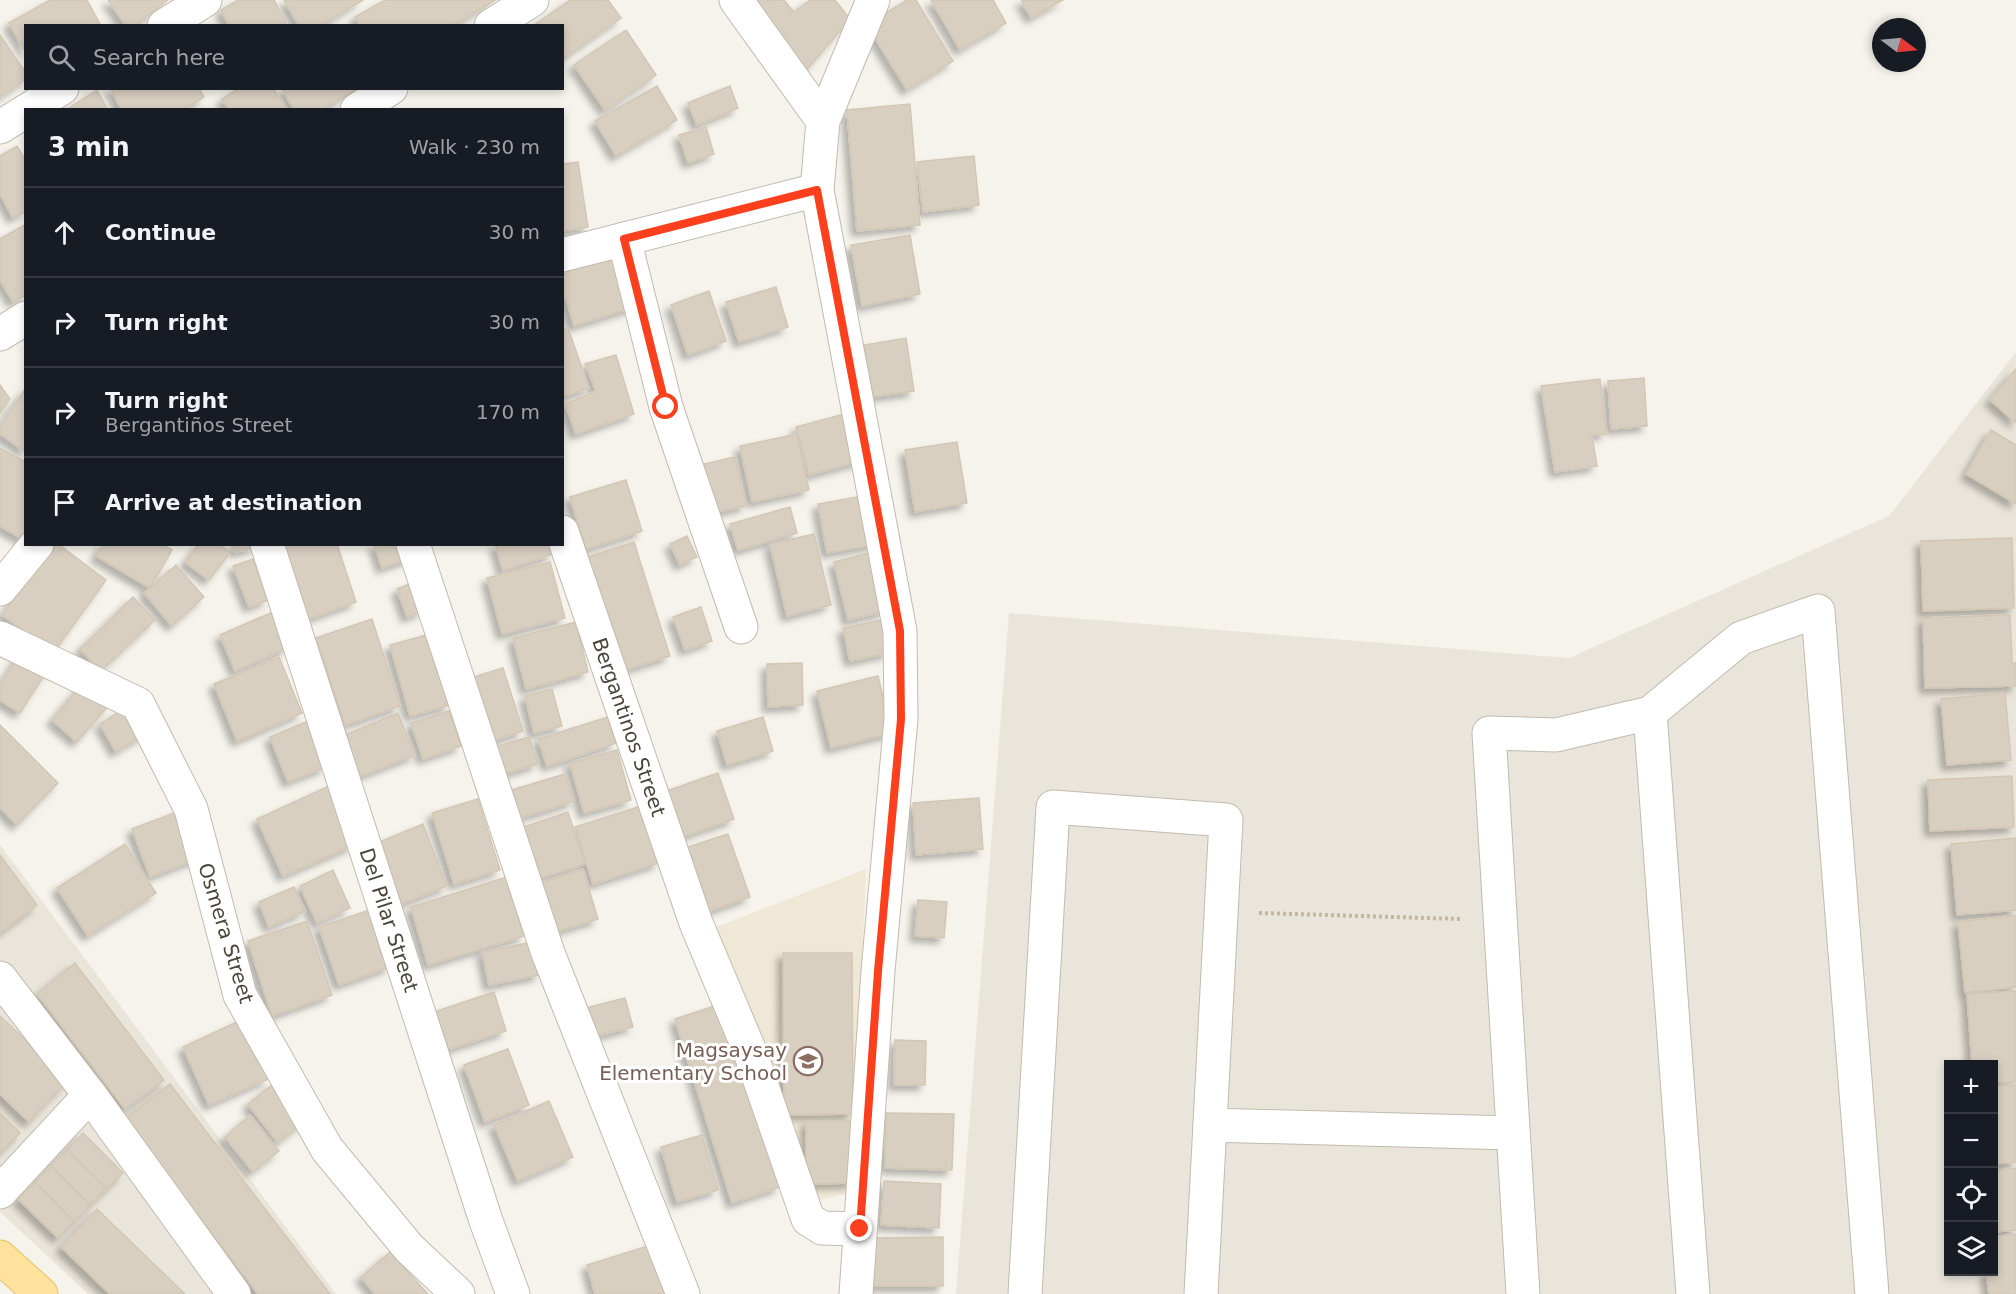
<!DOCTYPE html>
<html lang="en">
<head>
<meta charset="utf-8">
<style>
	body { margin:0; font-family:"DejaVu Sans",sans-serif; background:#20242c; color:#f1f3f6 }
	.controls { position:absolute; right:18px; bottom:18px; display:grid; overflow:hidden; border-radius:0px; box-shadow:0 3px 9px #0003 }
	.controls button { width:54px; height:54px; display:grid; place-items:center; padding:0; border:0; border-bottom:2px solid #363941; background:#171b24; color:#f1f3f6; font:30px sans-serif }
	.compass { position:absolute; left:1872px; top:18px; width:54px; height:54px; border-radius:50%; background:#171b24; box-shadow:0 3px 9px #0003; rotate:106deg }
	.stop { position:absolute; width:18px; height:18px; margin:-14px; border:4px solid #fc3f1d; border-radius:50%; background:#fff }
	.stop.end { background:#fc3f1d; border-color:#fff; box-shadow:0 2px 6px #0008 }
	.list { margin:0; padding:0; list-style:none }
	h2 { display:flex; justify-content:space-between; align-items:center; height:78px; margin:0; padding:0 24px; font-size:26px }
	h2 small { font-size:20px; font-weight:400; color:#9ea1a6 }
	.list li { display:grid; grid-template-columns:39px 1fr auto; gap:18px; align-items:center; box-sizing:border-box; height:90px; padding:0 24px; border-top:2px solid #363941 }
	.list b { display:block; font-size:22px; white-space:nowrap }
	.list p { margin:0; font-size:20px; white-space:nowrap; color:#9ea1a6 }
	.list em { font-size:20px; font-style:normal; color:#9ea1a6 }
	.icon { flex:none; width:33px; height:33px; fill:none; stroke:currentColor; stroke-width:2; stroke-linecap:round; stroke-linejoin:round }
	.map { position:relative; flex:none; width:2016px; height:1294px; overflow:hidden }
	.search { position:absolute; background:#171b24; box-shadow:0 3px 9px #0003; left:24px; top:24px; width:540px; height:66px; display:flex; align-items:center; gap:15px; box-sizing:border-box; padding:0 21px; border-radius:0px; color:#9ea1a6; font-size:22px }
	.panel { position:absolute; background:#171b24; box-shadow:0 3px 9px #0003; left:24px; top:108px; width:540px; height:438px; border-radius:0px }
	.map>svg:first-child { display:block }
</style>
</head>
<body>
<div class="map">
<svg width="2016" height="1294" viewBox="0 0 2016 1294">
	<defs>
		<filter id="shadow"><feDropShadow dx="-5.5" dy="5.5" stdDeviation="3" flood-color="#0004"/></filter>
	</defs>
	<rect width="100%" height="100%" fill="#f6f3ec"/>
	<g fill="#eae5da" fill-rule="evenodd">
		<path d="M 2016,352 L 2016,1294 L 956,1294 L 1009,613 L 1569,658 L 1889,516 ZM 1948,1064 L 1994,1064 L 1994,1272 L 1948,1272 Z"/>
		<polygon points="0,845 336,1294 88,1294 0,1212"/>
	</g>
	<polygon fill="#efe8d6" points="866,869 853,1192 814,1201 706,931"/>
	<g fill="#d8cfc1" stroke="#d3c7b4" stroke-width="1.5" filter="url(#shadow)">
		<polygon points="50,0 87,0 101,26 26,26 26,53 9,23"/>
		<polygon points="108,0 168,0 135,26 126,26"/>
		<polygon points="238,0 274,0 288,26 229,26 221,10"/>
		<polygon points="284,0 363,0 320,26 299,26"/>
		<polygon points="385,0 496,0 452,26 360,26 355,17"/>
		<polygon points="570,0 608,0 621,18 562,59 562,26 536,24"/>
		<polygon points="744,0 784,0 794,12 810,0 835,0 850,19 804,73"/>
		<polygon points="907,0 916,0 953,61 907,90 867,25"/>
		<polygon points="931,0 993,0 1006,23 960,50"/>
		<polygon points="1021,0 1063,0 1031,18"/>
		<polygon points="626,30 656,75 605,110 574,65"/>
		<polygon points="0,35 26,73 26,79 0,97"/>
		<polygon points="657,86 677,120 616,156 595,121"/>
		<polygon points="730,86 738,108 697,125 688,103"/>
		<polygon points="110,88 199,88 204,97 183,110 122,110"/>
		<polygon points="239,88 273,88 287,110 229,110 222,99"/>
		<polygon points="282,88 358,88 322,110 294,110"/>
		<polygon points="97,90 108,110 66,110"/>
		<polygon points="910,104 920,225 857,231 847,110"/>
		<polygon points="706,127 714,154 688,163 679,135"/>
		<polygon points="17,146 26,161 26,211 13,218 0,194 0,156"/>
		<polygon points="974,156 979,205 923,212 917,162"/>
		<polygon points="578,162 588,227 562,231 562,164"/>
		<polygon points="26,224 26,295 13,302 0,280 0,239"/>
		<polygon points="910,235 920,294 862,306 851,245"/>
		<polygon points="618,245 637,306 574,326 562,286 562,262"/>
		<polygon points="776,287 788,327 739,342 726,302"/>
		<polygon points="709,291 726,341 688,355 671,305"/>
		<polygon points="568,328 589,388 562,397 562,330"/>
		<polygon points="906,338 914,391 871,397 864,345"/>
		<polygon points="616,355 634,414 576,434 565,404 596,391 585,364"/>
		<polygon points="2016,369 2016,423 1990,400"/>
		<polygon points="1644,378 1647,426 1611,429 1608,381"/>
		<polygon points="1600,379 1606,434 1592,435 1597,466 1555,472 1541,386"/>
		<polygon points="0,385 10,399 0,413"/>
		<polygon points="26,388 26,452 0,434 0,426"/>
		<polygon points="852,412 864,460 809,475 796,427"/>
		<polygon points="1991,430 2016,445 2016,504 1966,474"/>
		<polygon points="797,434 809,490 752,502 740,446"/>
		<polygon points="957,442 967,503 915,512 905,450"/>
		<polygon points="0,448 26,462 26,541 0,526"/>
		<polygon points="735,457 746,506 707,514 696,466"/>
		<polygon points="626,480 642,531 586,549 570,497"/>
		<polygon points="873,494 882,543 827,553 818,504"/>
		<polygon points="790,507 797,533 738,550 730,524"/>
		<polygon points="814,534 831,605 787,616 770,544"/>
		<polygon points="687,536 697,557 680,565 670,544"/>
		<polygon points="2012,538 2014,608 1923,611 1921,541"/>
		<polygon points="634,542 670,656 619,672 584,558"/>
		<polygon points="52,544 58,544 106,580 54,652 2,615"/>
		<polygon points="103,544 163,544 172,550 150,588 96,556"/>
		<polygon points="199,544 220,544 230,553 209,580 185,562"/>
		<polygon points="230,544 255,544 256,547 236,552"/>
		<polygon points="277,544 337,544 356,602 303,621"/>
		<polygon points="374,544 406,544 411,558 382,568"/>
		<polygon points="495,544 550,544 553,554 503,571"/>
		<polygon points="872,552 886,611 848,620 834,562"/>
		<polygon points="253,559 268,600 249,607 233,566"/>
		<polygon points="550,562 565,618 502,634 487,578"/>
		<polygon points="176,565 204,597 172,626 144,593"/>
		<polygon points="412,583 423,611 407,617 397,589"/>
		<polygon points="133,597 155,620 101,671 80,649"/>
		<polygon points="701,607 712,641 685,650 673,617"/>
		<polygon points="273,612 288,648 235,671 220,635"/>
		<polygon points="2010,615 2012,663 2016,663 2016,686 1925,688 1923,618"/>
		<polygon points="372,619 400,706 345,725 316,638"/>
		<polygon points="881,620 889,653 850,661 843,628"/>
		<polygon points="576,622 588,672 526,689 513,638"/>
		<polygon points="430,634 450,705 410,716 390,645"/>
		<polygon points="22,650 49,668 20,713 0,700 0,685"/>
		<polygon points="279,657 302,713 237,741 214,684"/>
		<polygon points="802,663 803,705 768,707 767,664"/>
		<polygon points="503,668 523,731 482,744 464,680"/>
		<polygon points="878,676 892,733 831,748 817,691"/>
		<polygon points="83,683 109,705 77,742 52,720"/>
		<polygon points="552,689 562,726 534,733 525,696"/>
		<polygon points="2005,693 2011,760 1947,765 1941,699"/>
		<polygon points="133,703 150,731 116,752 100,724"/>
		<polygon points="449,711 461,746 423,759 411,723"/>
		<polygon points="398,713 415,755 356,778 340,737"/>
		<polygon points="608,717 616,743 547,766 538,739"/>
		<polygon points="763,717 773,751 727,765 717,731"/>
		<polygon points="308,721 326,767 288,782 270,737"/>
		<polygon points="0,725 58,783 17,825 0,808"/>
		<polygon points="529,737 538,764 497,776 488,749"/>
		<polygon points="617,750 631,800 584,813 570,763"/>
		<polygon points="718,773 734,819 676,839 661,793"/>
		<polygon points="565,774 574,801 514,820 505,792"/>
		<polygon points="2012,776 2014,827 1930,831 1928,780"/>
		<polygon points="329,786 354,845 283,876 257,819"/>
		<polygon points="979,798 983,849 916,855 913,803"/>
		<polygon points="478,799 500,870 454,884 432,813"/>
		<polygon points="641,806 659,863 593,884 575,827"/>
		<polygon points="182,810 199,858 150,877 132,829"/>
		<polygon points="568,812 585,864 537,879 521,828"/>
		<polygon points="423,824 447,886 393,907 370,846"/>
		<polygon points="728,834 750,897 704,913 682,849"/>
		<polygon points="2016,838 2016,910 1957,915 1951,844"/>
		<polygon points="125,844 156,893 88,936 57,888"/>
		<polygon points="0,855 37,905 0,933"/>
		<polygon points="583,869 598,919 549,934 534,885"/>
		<polygon points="333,870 350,908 317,923 300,886"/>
		<polygon points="507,877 524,936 428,965 411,907"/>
		<polygon points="294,887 305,911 269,927 259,902"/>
		<polygon points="918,900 947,902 944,938 915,936"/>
		<polygon points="370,910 390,967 339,985 319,927"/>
		<polygon points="2016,915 2016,987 1965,993 1958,922"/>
		<polygon points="307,921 332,995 272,1016 248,941"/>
		<polygon points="533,942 540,975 489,985 482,952"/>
		<polygon points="783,953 852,953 853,1114 784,1115"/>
		<polygon points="75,963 164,1080 125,1109 37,994"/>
		<polygon points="2016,991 2016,1082 1994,1083 1994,1064 1972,1064 1967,994"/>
		<polygon points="494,992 506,1031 446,1050 434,1012"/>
		<polygon points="625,998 633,1027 593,1037 586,1008"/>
		<polygon points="724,1003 780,1187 732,1203 675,1019"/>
		<polygon points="0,1016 68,1080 29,1122 0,1094"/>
		<polygon points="241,1020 268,1079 209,1105 183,1047"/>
		<polygon points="895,1040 926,1041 925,1085 894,1085"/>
		<polygon points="508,1049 529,1105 485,1122 464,1065"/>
		<polygon points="274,1083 304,1122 278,1143 248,1104"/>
		<polygon points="170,1084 330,1294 258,1294 125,1119"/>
		<polygon points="2016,1085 2016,1162 1994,1164 1994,1086"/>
		<polygon points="549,1101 573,1157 518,1181 494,1125"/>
		<polygon points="0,1113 20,1133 0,1153"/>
		<polygon points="886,1113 954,1114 952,1170 885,1168"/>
		<polygon points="250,1115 279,1151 253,1172 225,1137"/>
		<polygon points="806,1121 852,1121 852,1183 806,1184"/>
		<polygon points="83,1133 123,1173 107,1189 67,1150"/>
		<polygon points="702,1135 718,1190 677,1202 661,1147"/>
		<polygon points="67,1150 107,1189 90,1205 51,1166"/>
		<polygon points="51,1166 90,1205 74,1222 35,1182"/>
		<polygon points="2016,1168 2016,1230 1994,1232 1994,1171"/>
		<polygon points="884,1181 941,1184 939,1228 881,1225"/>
		<polygon points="35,1182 74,1222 58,1238 18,1199"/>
		<polygon points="97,1209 185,1294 110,1294 61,1247"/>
		<polygon points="2016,1234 2016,1294 1989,1294 1986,1272 1994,1272 1994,1237"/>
		<polygon points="943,1237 943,1286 873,1286 873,1238"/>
		<polygon points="661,1242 677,1294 595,1294 587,1265"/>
		<polygon points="390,1252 428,1294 375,1294 361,1277"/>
	</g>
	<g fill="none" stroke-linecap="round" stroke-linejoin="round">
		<g stroke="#c2bbae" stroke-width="35">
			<g id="minor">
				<polyline points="736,0 823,121"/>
				<polyline points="164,26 205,0"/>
				<polyline points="491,26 532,0"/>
				<polyline points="28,110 62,88"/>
				<polyline points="357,110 391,88"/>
				<polyline points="0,127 26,111"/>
				<polyline points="624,239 666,407 741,627"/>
				<polyline points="562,255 817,190"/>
				<polyline points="0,334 26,318"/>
				<polyline points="562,532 696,923 749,1049 808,1219 822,1228 860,1229"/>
				<polyline points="267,544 486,1221 513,1294"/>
				<polyline points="413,544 548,953 683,1294"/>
				<polyline points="0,589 37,544"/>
				<polyline points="0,638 138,704 191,809 240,995 327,1149 409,1248 458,1294"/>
				<polyline points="1650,713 1693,1294"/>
				<polyline points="0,978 90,1095 234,1294"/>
				<polyline points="1210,1125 1513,1133"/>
				<polyline points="0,1192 90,1095"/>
				<polyline points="856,1294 878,971 901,719 900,631 817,190 823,121 873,0"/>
				<polyline points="1025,1294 1053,807 1226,820 1201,1294"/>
				<polyline points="1523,1294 1489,733 1556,735 1650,713 1741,638 1818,611 1872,1294"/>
			</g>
		</g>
		<g stroke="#e6c16a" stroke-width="35">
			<polyline id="major" points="0,1257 41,1294"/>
		</g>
		<polyline stroke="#c4b79f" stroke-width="4" stroke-dasharray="3 3" stroke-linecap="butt" points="1259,913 1461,919"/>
		<use href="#minor" stroke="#fff" stroke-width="33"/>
		<use href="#major" stroke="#ffe39c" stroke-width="33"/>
	</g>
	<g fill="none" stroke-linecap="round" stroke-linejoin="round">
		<polyline stroke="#fc3f1d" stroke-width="8" points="666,407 624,239 817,190 900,631 901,719 878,971 860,1229"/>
	</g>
	<defs>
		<g id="school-ring" transform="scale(1.5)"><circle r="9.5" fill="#fff" stroke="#8d6e63" stroke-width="1.5"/><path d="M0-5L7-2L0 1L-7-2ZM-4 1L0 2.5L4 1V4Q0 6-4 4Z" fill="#8d6e63"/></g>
	</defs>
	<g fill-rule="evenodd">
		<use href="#school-ring" x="808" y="1061"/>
	</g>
	<g text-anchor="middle" stroke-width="6" stroke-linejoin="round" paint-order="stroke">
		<g font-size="20" fill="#4b4439" stroke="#fff">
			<text transform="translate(629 727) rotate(71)" y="7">Bergantinos Street</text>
			<text transform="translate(389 920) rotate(72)" y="7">Del Pilar Street</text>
			<text transform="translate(226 933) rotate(73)" y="7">Osmera Street</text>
		</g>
		<g font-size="20" fill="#785e54" stroke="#fff" text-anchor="end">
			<text x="787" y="1057">Magsaysay<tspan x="787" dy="23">Elementary School</tspan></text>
		</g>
	</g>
</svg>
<div class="controls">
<button>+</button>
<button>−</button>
<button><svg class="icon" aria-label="locate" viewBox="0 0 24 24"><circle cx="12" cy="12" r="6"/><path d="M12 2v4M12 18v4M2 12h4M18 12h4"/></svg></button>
<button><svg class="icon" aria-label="layers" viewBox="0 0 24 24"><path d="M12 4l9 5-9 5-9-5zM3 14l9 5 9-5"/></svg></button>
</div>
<svg class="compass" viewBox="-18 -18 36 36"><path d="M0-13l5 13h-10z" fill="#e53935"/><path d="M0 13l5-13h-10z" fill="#9ea1a6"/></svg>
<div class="stop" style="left:666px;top:407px"></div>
<div class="stop end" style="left:860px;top:1229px"></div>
<div class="search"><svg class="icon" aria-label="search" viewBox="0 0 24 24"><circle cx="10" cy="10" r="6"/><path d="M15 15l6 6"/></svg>Search here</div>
<section class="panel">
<h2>3 min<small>Walk · 230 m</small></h2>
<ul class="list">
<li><svg class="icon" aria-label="ahead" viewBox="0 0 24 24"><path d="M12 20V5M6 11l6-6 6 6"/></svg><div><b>Continue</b></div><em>30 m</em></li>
<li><svg class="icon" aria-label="right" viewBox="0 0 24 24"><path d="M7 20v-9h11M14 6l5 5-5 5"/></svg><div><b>Turn right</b></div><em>30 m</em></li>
<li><svg class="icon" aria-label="right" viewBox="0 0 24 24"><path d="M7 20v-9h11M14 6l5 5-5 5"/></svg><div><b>Turn right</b><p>Bergantiños Street</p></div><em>170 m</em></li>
<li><svg class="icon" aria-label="arrive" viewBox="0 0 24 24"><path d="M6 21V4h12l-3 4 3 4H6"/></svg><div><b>Arrive at destination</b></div></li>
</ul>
</section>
</div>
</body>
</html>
